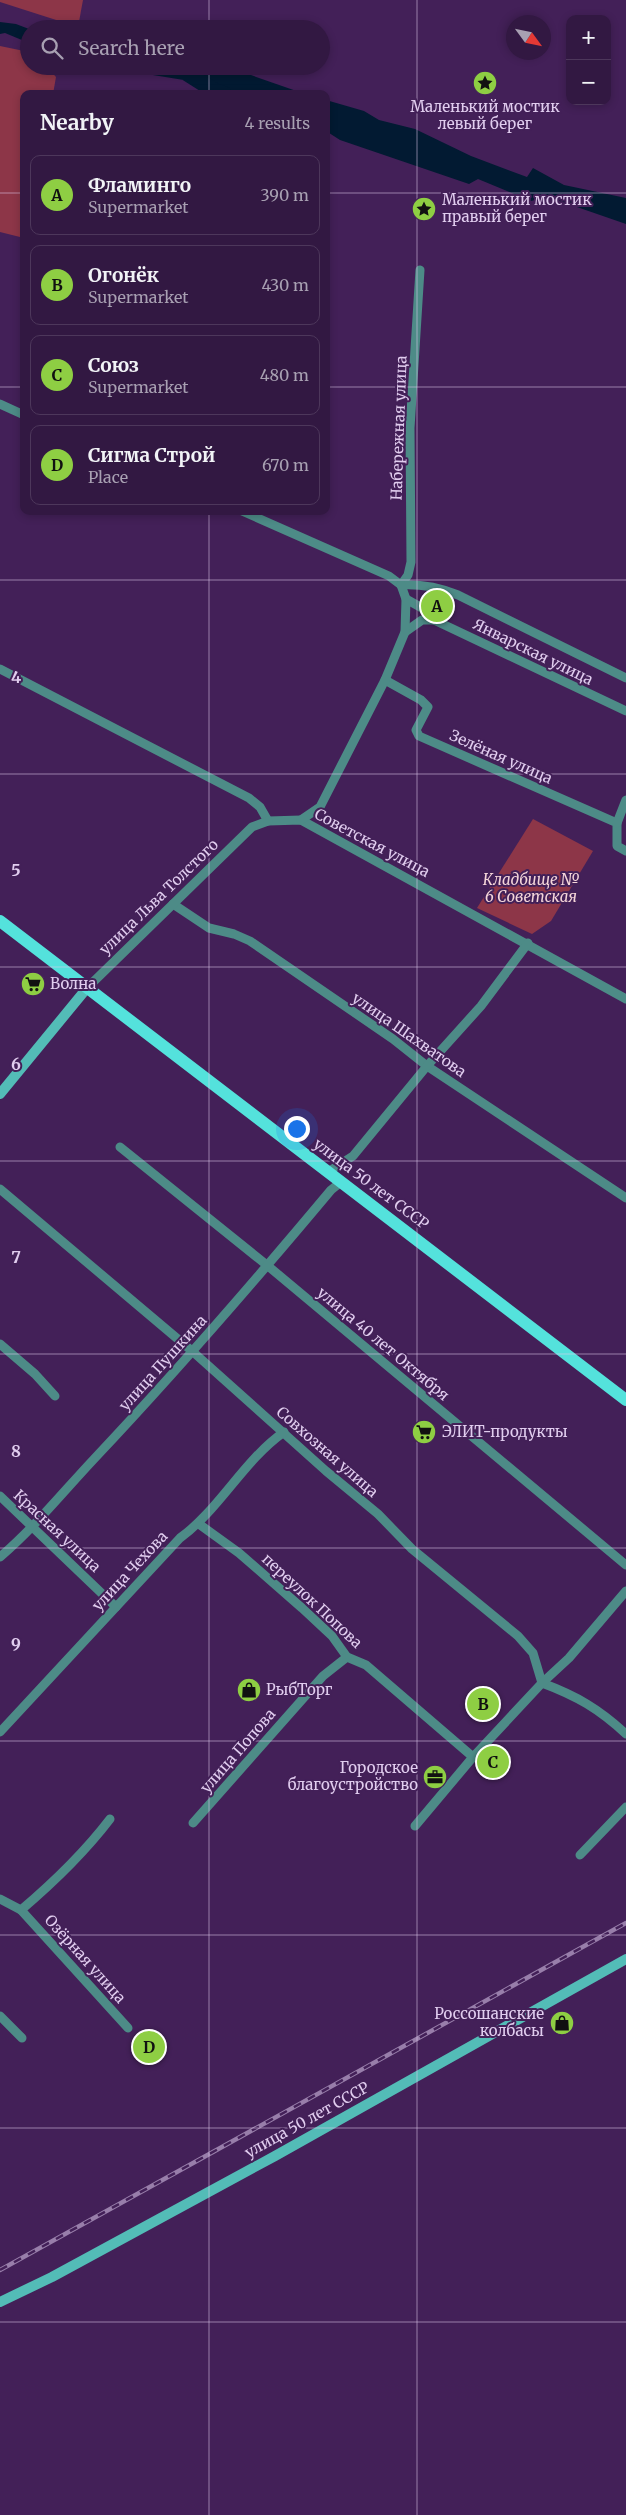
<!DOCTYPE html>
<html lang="en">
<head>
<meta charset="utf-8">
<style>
	body { margin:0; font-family:Merriweather,serif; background:#3a2149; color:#f1f3f6 }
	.controls { position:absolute; right:15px; top:15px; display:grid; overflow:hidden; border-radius:10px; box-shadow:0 2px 8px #0003 }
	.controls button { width:45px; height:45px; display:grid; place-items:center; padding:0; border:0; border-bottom:1px solid #4d375b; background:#321842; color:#f1f3f6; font:25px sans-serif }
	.compass { position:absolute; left:506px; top:15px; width:45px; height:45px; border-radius:50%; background:#321842; box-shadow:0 2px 8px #0003; rotate:123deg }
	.you { position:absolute; left:296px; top:1128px; width:18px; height:18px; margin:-12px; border:4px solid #fff; border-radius:50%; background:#1a73e8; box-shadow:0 0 0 8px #1a73e833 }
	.badge { display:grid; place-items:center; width:32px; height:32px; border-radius:50%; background:#8ece43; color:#111; font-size:16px; font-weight:700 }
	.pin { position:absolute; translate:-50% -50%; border:2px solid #fff; box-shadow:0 1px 5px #0006 }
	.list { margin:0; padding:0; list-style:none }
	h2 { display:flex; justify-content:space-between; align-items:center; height:65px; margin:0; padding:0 20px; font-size:21px }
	h2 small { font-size:16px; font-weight:400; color:#a8a0b2 }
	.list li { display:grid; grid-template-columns:32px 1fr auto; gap:15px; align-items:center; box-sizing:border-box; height:80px; margin:0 10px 10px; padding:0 10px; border:1px solid #4d375b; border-radius:10px }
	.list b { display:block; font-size:19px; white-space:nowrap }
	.list p { margin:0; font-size:16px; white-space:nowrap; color:#a8a0b2 }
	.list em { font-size:16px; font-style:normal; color:#a8a0b2 }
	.icon { flex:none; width:28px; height:28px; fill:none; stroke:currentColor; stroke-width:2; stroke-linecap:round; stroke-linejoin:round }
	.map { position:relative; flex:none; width:626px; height:2515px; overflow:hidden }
	.search { position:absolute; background:#321842; box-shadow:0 2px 8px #0003; left:20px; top:20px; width:310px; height:55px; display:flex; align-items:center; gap:12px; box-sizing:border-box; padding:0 18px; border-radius:28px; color:#a8a0b2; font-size:19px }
	.panel { position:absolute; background:#321842; box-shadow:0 2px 8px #0003; left:20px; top:90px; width:310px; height:425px; border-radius:10px }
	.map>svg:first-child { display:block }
</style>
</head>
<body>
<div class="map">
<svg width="626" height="2515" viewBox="0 0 626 2515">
	<rect width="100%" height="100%" fill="#432058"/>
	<g fill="#8d3648">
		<polygon points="0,0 83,0 78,27 0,2"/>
		<polygon points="0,46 29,52 29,66 46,66 56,77 53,94 24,94 24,238 0,232"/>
		<polygon points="533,819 593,851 551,921 532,934 477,908"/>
	</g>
	<g fill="#021a32">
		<polygon points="0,22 16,24 29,29 29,43 5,33 0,34"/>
		<polygon points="69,66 225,66 305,94 255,94 243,91 224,94 174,71 110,67 76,71"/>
		<polygon points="326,100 364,111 379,120 415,129 471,156 527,177 533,168 564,185 626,198 626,224 548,197 531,201 478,179 469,184 340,140 326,131"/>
	</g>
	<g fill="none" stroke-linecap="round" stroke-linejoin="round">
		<polyline stroke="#021a32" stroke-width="16" points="148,66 185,72 215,91 224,94"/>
		<g stroke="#4d8b87" stroke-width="9">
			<polyline points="0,404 24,415"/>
			<polyline points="242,511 389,576 401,585"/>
			<polyline points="401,585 408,575 411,562 410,428 420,270"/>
			<path d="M 401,585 C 422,584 438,587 458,595 L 626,678"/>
			<polyline points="406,599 422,608 434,620 626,711"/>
			<polyline points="405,632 422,620 434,620"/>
			<polyline points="0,669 249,798 260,807 268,821 301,820 626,999"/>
			<polyline points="385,680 421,700 428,707 416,730 419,736 617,823 617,846 626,851"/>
			<polyline points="301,820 320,807 385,680 405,632 406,599 401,585"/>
			<polyline points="617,823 626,800"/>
			<polyline points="173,904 209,928 234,934 250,941 393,1039 427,1066 626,1198"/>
			<polyline points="87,988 252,827 268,821"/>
			<polyline points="120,1147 268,1266 626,1565"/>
			<polyline points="328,1172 353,1156 427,1066 481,1006 528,943"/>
			<path d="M 0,1189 L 192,1351 L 326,1471 L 378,1514 L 412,1549 L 518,1636 L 533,1653 L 542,1683 C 577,1696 599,1709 626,1734"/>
			<polyline points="0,1344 35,1374 55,1396"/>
			<polyline points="0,1496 116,1607"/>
			<polyline points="199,1524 239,1553 302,1608 332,1636 347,1657 366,1665 473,1757"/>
			<path d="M 0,1557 C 34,1528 63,1492 94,1459 C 176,1372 254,1282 331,1190 L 341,1182"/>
			<path d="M 0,1732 L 180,1538 C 220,1509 243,1461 284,1432"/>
			<polyline points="193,1823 323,1676 347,1657"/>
			<polyline points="415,1826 473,1757 542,1683 569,1658 626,1591"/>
			<polyline points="580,1855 626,1807"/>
			<path d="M 0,1899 L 21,1910 C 54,1882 84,1853 110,1819"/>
			<polyline points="21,1910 128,2028"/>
			<polyline points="0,2016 22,2038"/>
		</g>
		<g stroke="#53bcb7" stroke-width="10">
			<polyline points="0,1094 87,988"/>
			<polyline points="0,2302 52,2277 275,2156 626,1959"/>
		</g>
		<polyline stroke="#54e2dc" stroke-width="12" points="0,921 626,1400"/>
		<g stroke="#987eaa" stroke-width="4.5">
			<polyline id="rail" points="0,2270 626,1923"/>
		</g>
		<use href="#rail" stroke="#432058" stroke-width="2.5" stroke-dasharray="8" stroke-linecap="butt"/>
	</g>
	<path fill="none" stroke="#e1cdef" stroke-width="1" stroke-opacity="0.55" d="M 209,0 L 209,29M 417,0 L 417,2515M 209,66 L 209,94M 0,193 L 24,193M 326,193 L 626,193M 0,387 L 24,387M 326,387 L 626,387M 209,511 L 209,2515M 0,580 L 626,580M 0,774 L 626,774M 0,967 L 626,967M 0,1161 L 626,1161M 0,1354 L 626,1354M 0,1548 L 626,1548M 0,1741 L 626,1741M 0,1935 L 626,1935M 0,2128 L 626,2128M 0,2322 L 626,2322"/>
	<defs>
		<g id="sight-disc" transform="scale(1.25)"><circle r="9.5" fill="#8ece43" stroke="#432058"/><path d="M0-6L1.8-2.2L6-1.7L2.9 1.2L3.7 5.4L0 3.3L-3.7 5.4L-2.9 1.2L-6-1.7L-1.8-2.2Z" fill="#111"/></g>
		<g id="supermarket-disc" transform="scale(1.25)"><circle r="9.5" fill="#8ece43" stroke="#432058"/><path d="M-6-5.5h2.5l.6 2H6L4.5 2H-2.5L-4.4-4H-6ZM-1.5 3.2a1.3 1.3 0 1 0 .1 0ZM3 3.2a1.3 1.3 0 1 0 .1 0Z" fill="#111"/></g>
		<g id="shop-disc" transform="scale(1.25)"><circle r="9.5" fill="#8ece43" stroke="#432058"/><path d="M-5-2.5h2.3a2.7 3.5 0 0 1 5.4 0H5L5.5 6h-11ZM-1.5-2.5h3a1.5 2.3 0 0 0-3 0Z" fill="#111"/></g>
		<g id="office-disc" transform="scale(1.25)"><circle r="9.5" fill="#8ece43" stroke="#432058"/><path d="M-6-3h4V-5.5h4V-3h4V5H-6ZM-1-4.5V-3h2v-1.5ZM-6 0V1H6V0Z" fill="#111"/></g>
	</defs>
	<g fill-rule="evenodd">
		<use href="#sight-disc" x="485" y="83"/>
		<use href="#sight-disc" x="424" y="209"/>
		<use href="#supermarket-disc" x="33" y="984"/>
		<use href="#supermarket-disc" x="424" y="1432"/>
		<use href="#shop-disc" x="249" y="1690"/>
		<use href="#office-disc" x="435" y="1777"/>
		<use href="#shop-disc" x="562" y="2023"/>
	</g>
	<g text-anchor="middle" stroke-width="4" stroke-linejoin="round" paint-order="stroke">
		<g font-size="15" fill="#e1cdef" stroke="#432058" text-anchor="start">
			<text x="485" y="112" text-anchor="middle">Маленький мостик<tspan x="485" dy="17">левый берег</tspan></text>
			<text x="442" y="205">Маленький мостик<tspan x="442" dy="17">правый берег</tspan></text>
			<text x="50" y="989">Волна</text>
			<text x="442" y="1437">ЭЛИТ-продукты</text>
			<text x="266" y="1695">РыбТорг</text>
			<text x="418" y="1773" text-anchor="end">Городское<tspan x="418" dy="17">благоустройство</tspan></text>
			<text x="544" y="2019" text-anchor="end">Россошанские<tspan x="544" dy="17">колбасы</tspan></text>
		</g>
		<g font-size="15" fill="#e1cdef" stroke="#432058">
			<text transform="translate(399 428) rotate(-88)" y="5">Набережная улица</text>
			<text transform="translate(533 652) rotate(26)" y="5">Январская улица</text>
			<text transform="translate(501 757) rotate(24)" y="5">Зелёная улица</text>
			<text transform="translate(372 843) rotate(28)" y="5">Советская улица</text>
			<text transform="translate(159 897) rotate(-44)" y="5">улица Льва Толстого</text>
			<text transform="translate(409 1035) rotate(35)" y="5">улица Шахватова</text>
			<text transform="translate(371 1184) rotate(37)" y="5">улица 50 лет СССР</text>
			<text transform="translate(383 1344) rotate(40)" y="5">улица 40 лет Октября</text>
			<text transform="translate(163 1363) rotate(-48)" y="5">улица Пушкина</text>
			<text transform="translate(327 1452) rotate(41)" y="5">Совхозная улица</text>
			<text transform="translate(57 1531) rotate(43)" y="5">Красная улица</text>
			<text transform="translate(130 1571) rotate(-47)" y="5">улица Чехова</text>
			<text transform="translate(312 1601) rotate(43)" y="5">переулок Попова</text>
			<text transform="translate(238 1751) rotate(-49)" y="5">улица Попова</text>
			<text transform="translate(85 1959) rotate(48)" y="5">Озёрная улица</text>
			<text transform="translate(307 2120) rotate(-29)" y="5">улица 50 лет СССР</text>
		</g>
		<g font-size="15" font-style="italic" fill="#f5d6d9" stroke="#432058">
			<text x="531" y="885">Кладбище №<tspan x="531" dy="17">6 Советская</tspan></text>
		</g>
	</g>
	<g font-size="16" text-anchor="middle" font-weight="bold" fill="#e1cdef" stroke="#432058" stroke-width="4" stroke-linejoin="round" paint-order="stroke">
		<text x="16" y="683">4</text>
		<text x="16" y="876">5</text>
		<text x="16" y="1070">6</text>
		<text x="16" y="1263">7</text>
		<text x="16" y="1457">8</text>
		<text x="16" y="1650">9</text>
	</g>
</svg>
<div class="controls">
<button>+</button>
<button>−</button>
</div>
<svg class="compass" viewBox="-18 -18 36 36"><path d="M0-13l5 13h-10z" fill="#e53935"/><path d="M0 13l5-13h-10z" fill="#a8a0b2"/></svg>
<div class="you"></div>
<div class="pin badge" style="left:437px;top:606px">A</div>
<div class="pin badge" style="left:483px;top:1704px">B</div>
<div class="pin badge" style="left:493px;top:1762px">C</div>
<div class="pin badge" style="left:149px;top:2047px">D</div>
<div class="search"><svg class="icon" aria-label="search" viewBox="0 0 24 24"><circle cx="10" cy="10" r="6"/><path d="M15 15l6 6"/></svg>Search here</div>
<section class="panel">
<h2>Nearby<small>4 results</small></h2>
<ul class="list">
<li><span class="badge">A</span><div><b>Фламинго</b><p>Supermarket</p></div><em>390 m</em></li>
<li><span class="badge">B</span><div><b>Огонёк</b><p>Supermarket</p></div><em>430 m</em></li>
<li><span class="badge">C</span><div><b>Союз</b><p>Supermarket</p></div><em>480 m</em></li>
<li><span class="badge">D</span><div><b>Сигма Строй</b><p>Place</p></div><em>670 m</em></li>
</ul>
</section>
</div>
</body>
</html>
